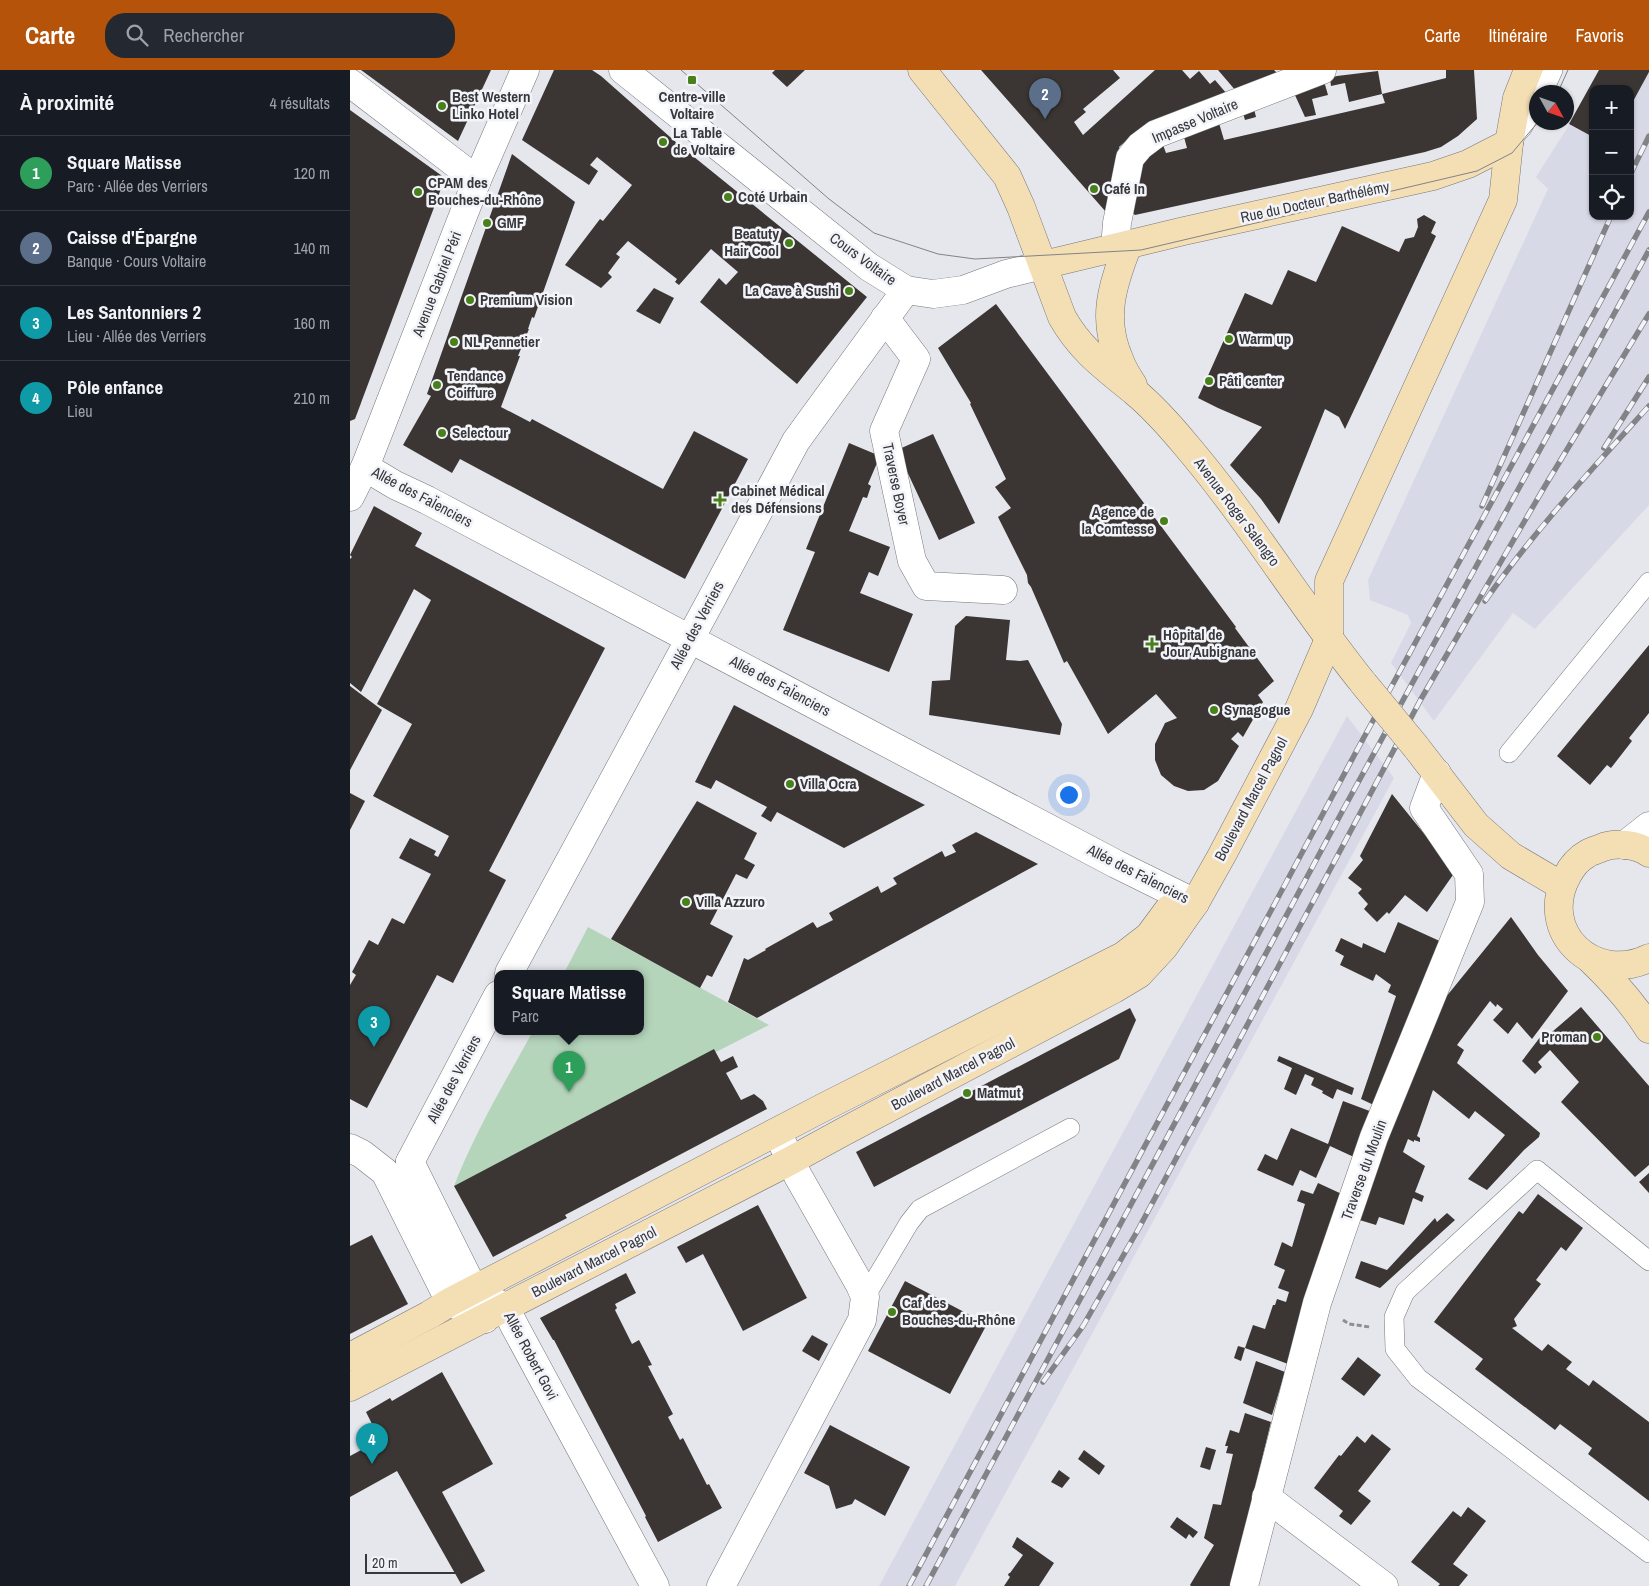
<!DOCTYPE html>
<html lang="fr">
<head>
<meta charset="utf-8">
<style>
	body { margin:0; font-family:"Archivo Narrow",sans-serif; background:#242831; color:#f1f3f6 }
	.controls { position:absolute; right:15px; top:15px; display:grid; overflow:hidden; border-radius:10px; box-shadow:0 1px 4px #0004 }
	.controls button { width:45px; height:45px; display:grid; place-items:center; padding:0; border:0; border-bottom:1px solid #363941; background:#171b24; color:#f1f3f6; font:25px sans-serif }
	.compass { position:absolute; left:1179px; top:15px; width:45px; height:45px; border-radius:50%; background:#171b24; box-shadow:0 1px 4px #0004; rotate:130deg }
	.scale { position:absolute; left:15px; bottom:12px; width:94px; box-sizing:border-box; padding-left:5px; border:2px solid #38383b; border-top:0; font-size:14px; line-height:18px; white-space:nowrap; color:#38383b; -webkit-text-stroke:4px #f3f4fa; paint-order:stroke }
	.you { position:absolute; left:718px; top:724px; width:18px; height:18px; margin:-12px; border:4px solid #fff; border-radius:50%; background:#1a73e8; box-shadow:0 0 0 8px #1a73e833 }
	.badge { display:grid; place-items:center; width:32px; height:32px; border-radius:50%; background:#b45309; color:#fff; font-size:16px; font-weight:700 }
	.pin { position:absolute; translate:-50% -41px; filter:drop-shadow(0 1px 2px #0008) }
	.pin::after { content:''; position:absolute; top:26px; width:18px; height:15px; background:inherit; clip-path:polygon(0 0,100% 0,50% 100%) }
	.popup { position:absolute; left:144px; top:900px; width:150px; height:65px; box-sizing:border-box; display:grid; place-content:center; border-radius:10px; background:#171b24; filter:drop-shadow(0 1px 4px #0005); font-size:16px; white-space:nowrap; color:#9ea1a6 }
	.popup b { font-size:19px; color:#f1f3f6 }
	.popup::after { content:''; position:absolute; left:50%; top:100%; margin-left:-10px; border:10px solid transparent; border-top-color:#171b24 }
	.list { margin:0; padding:0; list-style:none }
	h2 { display:flex; justify-content:space-between; align-items:center; height:65px; margin:0; padding:0 20px; font-size:21px }
	h2 small { font-size:16px; font-weight:400; color:#9ea1a6 }
	.list li { display:grid; grid-template-columns:32px 1fr auto; gap:15px; align-items:center; box-sizing:border-box; height:75px; padding:0 20px; border-top:1px solid #363941 }
	.list b { display:block; font-size:19px; white-space:nowrap }
	.list p { margin:0; font-size:16px; white-space:nowrap; color:#9ea1a6 }
	.list em { font-size:16px; font-style:normal; color:#9ea1a6 }
	.icon { flex:none; width:28px; height:28px; fill:none; stroke:currentColor; stroke-width:2; stroke-linecap:round; stroke-linejoin:round }
	.map { position:relative; flex:none; width:1299px; height:1516px; overflow:hidden }
	header { display:flex; align-items:center; gap:30px; box-sizing:border-box; height:70px; padding:0 25px; background:#b45309; color:#fff }
	header strong { font-size:24px }
	nav { display:flex; gap:28px; margin-inline-start:auto; font-size:18px }
	.search { width:350px; height:45px; background:#242831; display:flex; align-items:center; gap:12px; box-sizing:border-box; padding:0 18px; border-radius:20px; color:#9ea1a6; font-size:19px }
	main { display:flex }
	aside { flex:1; background:#171b24 }
	.map>svg:first-child { display:block }
</style>
</head>
<body>
<header>
<strong>Carte</strong>
<div class="search"><svg class="icon" aria-label="search" viewBox="0 0 24 24"><circle cx="10" cy="10" r="6"/><path d="M15 15l6 6"/></svg>Rechercher</div>
<nav><a>Carte</a><a>Itinéraire</a><a>Favoris</a></nav>
</header>
<main>
<aside>
<h2>À proximité<small>4 résultats</small></h2>
<ul class="list">
<li><span class="badge" style="background:#2e9e5b">1</span><div><b>Square Matisse</b><p>Parc · Allée des Verriers</p></div><em>120 m</em></li>
<li><span class="badge" style="background:#5c6f8a">2</span><div><b>Caisse d'Épargne</b><p>Banque · Cours Voltaire</p></div><em>140 m</em></li>
<li><span class="badge" style="background:#0f9aa8">3</span><div><b>Les Santonniers 2</b><p>Lieu · Allée des Verriers</p></div><em>160 m</em></li>
<li><span class="badge" style="background:#0f9aa8">4</span><div><b>Pôle enfance</b><p>Lieu</p></div><em>210 m</em></li>
</ul>
</aside>
<div class="map">
<svg width="1299" height="1516" viewBox="0 0 1299 1516">
	<rect width="100%" height="100%" fill="#e6e7ed"/>
	<g fill="#d8d9e7">
		<polygon points="1299,2 1299,435 1185,559 1163,543 1084,651 1041,593 1061,553 1058,545 1020,530 1018,510 1198,119 1186,107 1219,55 1243,67 1243,146 1280,146 1280,37"/>
		<polygon points="997,646 1044,708 605,1516 529,1516"/>
	</g>
	<path fill="#b5d5bb" d="M 238,857 L 419,955 L 104,1116 C 125,1062 155,1012 183,961 L 290,961 L 290,903 L 214,903 Z"/>
	<g fill="#3b3634">
		<polygon points="11,0 141,0 108,71"/>
		<polygon points="204,0 242,0 251,6 328,74 517,227 447,314 350,232 369,208 376,215 388,202 361,179 329,215 325,212 327,209 278,171 266,184 270,187 258,203 262,207 251,218 215,195 250,149 253,151 282,115 247,87 240,95 248,101 239,115 172,70"/>
		<polygon points="425,0 455,0 437,17 422,3"/>
		<polygon points="631,0 763,0 770,8 733,39 736,42 724,52 733,65 805,0 832,0 840,9 849,1 860,14 865,10 877,24 787,61 769,77 772,85 756,142"/>
		<polygon points="868,0 924,0 927,3 886,21"/>
		<polygon points="1096,0 1124,0 1127,49 1108,66 1091,77 1075,82 1048,88 785,145 778,138 792,90 813,75 816,83 837,78 834,67 869,53 874,70 1035,33 1032,24 999,32 995,13 981,16 980,8 987,6 1028,1 1032,24 1096,8"/>
		<polygon points="1249,0 1299,0 1299,2 1280,37 1280,19 1243,19 1243,67 1219,54"/>
		<polygon points="974,11 978,25 962,29 966,45 955,47 944,23"/>
		<polygon points="904,39 906,47 895,50 893,43"/>
		<polygon points="0,40 95,108 5,349 0,351"/>
		<polygon points="162,84 225,132 184,248 182,247 178,259 179,259 168,286 170,286 151,337 180,352 182,349 313,419 344,361 398,389 335,509 110,389 102,403 53,375 81,326 77,324"/>
		<polygon points="1074,145 1086,152 1081,163 1086,166 995,359 989,347 975,339 929,454 911,429 880,395 912,357 868,338 848,328 895,223 922,235 938,200 966,212 992,156 1049,182 1055,169 1064,167 1068,157 1067,149"/>
		<polygon points="304,218 324,228 310,254 286,241"/>
		<polygon points="646,234 886,557 885,558 924,611 908,625 913,632 893,667 888,662 881,669 889,676 868,711 854,720 838,721 824,716 811,705 805,690 805,674 815,653 827,648 806,624 758,664 717,591 714,593 681,517 678,513 677,505 648,447 661,438 645,417 656,409 620,334 621,333 588,278"/>
		<polygon points="583,364 625,453 589,470 547,380"/>
		<polygon points="499,373 530,386 518,414 521,416 517,428 513,427 499,461 540,477 528,506 519,502 510,523 563,544 539,602 433,560 465,482 456,479"/>
		<polygon points="24,436 72,463 65,476 255,578 139,801 156,810 103,913 87,905 17,1038 0,1029 0,915 6,905 2,902 19,870 28,875 42,848 54,854 81,804 49,788 60,768 86,781 84,785 88,787 99,766 23,726 62,654 27,634 81,530 64,519 11,622 0,613 0,489 2,487 0,485"/>
		<polygon points="616,546 660,550 656,590 670,591 678,590 712,654 710,665 579,645 582,611 600,610 605,556"/>
		<polygon points="1299,575 1299,643 1279,668 1282,671 1261,698 1257,695 1240,715 1207,686"/>
		<polygon points="0,616 32,640 0,700"/>
		<polygon points="384,635 540,717 575,735 494,778 427,742 421,752 411,746 417,737 366,710 361,719 345,712"/>
		<polygon points="0,723 15,731 0,760"/>
		<polygon points="1042,724 1105,802 1077,842 1055,825 1039,844 1037,842 1027,852 1014,839 1018,834 1008,823 1012,819 998,808 1013,790 1010,786"/>
		<polygon points="347,731 407,763 394,789 405,795 397,809 386,804 360,854 383,866 362,907 357,905 350,918 261,869"/>
		<polygon points="626,762 688,794 407,948 378,932 394,888 398,890 416,880 415,879 463,852 467,858 483,850 479,843 528,816 531,823 547,814 543,808 592,781 595,787 606,782 602,775"/>
		<polygon points="1161,847 1188,885 1218,921 1182,969 1167,952 1158,964 1143,950 1153,939 1147,934 1146,937 1140,931 1107,975 1114,980 1107,993 1190,1063 1189,1067 1174,1080 1137,1120 1118,1109 1155,1065 1125,1041 1119,1049 1083,1020 1067,1066 1070,1068 1070,1072 1064,1070 1064,1072 1058,1069 1053,1082 1075,1096 1065,1122 1074,1126 1072,1132 1063,1128 1054,1155 1029,1147 1026,1155 1003,1148 1078,949"/>
		<polygon points="1048,852 1094,873 1028,1037 1011,1029 1046,926 1038,922 1041,915 1026,904 1023,911 990,895 994,886 985,881 991,868 1012,878 1013,873 1035,883"/>
		<polygon points="1231,937 1299,1016 1299,1095 1285,1107 1211,1032 1229,1012 1200,980 1188,992 1192,997 1185,1004 1172,991 1191,966 1195,968"/>
		<polygon points="780,938 786,950 769,989 524,1117 506,1082"/>
		<polygon points="364,979 371,992 383,986 388,997 376,1003 391,1030 404,1024 413,1031 417,1039 215,1145 217,1148 143,1187 104,1116"/>
		<polygon points="929,986 1004,1018 1002,1025 987,1019 983,1029 972,1023 973,1021 961,1015 964,1008 955,1004 946,1025 934,1019 942,998 927,991"/>
		<polygon points="993,1031 1025,1043 1006,1088 980,1076 966,1108 950,1100 943,1116 907,1100 915,1084 927,1090 941,1058 978,1074"/>
		<polygon points="1299,1103 1299,1123 1289,1112"/>
		<polygon points="968,1113 994,1125 938,1294 895,1278 903,1255 915,1259 923,1235 925,1235 927,1229 936,1232 939,1222 928,1218 935,1200 924,1195 932,1172 942,1177 955,1134 947,1131 951,1120 963,1124"/>
		<polygon points="1188,1124 1233,1158 1216,1181 1211,1177 1186,1210 1191,1214 1164,1249 1167,1256 1162,1258 1192,1281 1198,1274 1222,1292 1216,1299 1239,1316 1243,1310 1299,1352 1299,1431 1238,1384 1242,1378 1210,1354 1205,1360 1125,1299 1133,1289 1084,1252 1169,1141 1173,1144"/>
		<polygon points="408,1135 457,1228 393,1261 353,1184 336,1193 327,1177"/>
		<polygon points="1097,1143 1105,1150 1030,1218 1005,1208 1011,1191 1037,1200 1085,1148 1087,1152"/>
		<polygon points="22,1165 58,1234 0,1264 0,1176"/>
		<polygon points="276,1203 286,1223 265,1234 267,1238 265,1240 282,1274 289,1270 302,1295 298,1296 323,1344 318,1347 330,1370 333,1368 357,1415 359,1414 372,1438 308,1472 295,1447 296,1446 204,1270 203,1270 190,1248"/>
		<polygon points="555,1211 637,1254 600,1324 518,1281"/>
		<polygon points="462,1265 478,1274 469,1291 452,1281"/>
		<polygon points="888,1276 895,1278 891,1291 884,1288"/>
		<polygon points="1008,1287 1031,1305 1014,1326 991,1309"/>
		<polygon points="906,1291 935,1302 922,1345 893,1333"/>
		<polygon points="92,1302 143,1394 92,1422 135,1501 111,1514 47,1401 0,1427 0,1386 30,1370 16,1342 40,1328 42,1331"/>
		<polygon points="895,1343 921,1352 881,1516 841,1516 840,1515 864,1475 854,1468 863,1434 871,1435 883,1384 876,1383 878,1376 875,1376 880,1360 889,1363"/>
		<polygon points="480,1355 560,1397 535,1446 505,1429 502,1434 486,1439 479,1416 454,1403"/>
		<polygon points="1022,1364 1041,1379 1008,1421 1021,1431 1001,1455 989,1446 993,1441 964,1418 989,1385 991,1386 1007,1366 1015,1373"/>
		<polygon points="856,1377 866,1380 860,1400 850,1397"/>
		<polygon points="734,1380 755,1396 749,1405 728,1389"/>
		<polygon points="709,1400 720,1408 712,1418 701,1412"/>
		<polygon points="1118,1437 1136,1451 1103,1494 1118,1505 1109,1516 1088,1516 1090,1514 1061,1492 1103,1441 1111,1447"/>
		<polygon points="827,1447 848,1462 843,1468 839,1464 836,1469 820,1457"/>
		<polygon points="667,1467 704,1493 689,1516 654,1516 660,1507 658,1505 659,1503 660,1503 673,1485 662,1477"/>
	</g>
	<g fill="none" stroke-linecap="round" stroke-linejoin="round">
		<g stroke="#76777c" stroke-width="20">
			<g id="service">
				<polyline points="1193,22 1203,0"/>
				<polyline points="1161,70 1172,58 1186,35"/>
				<polyline points="1159,683 1299,512"/>
				<polyline points="1299,1191 1187,1100 1055,1222 1044,1247 1045,1279 1068,1308 1299,1483"/>
				<polyline points="515,1227 559,1153 570,1139 720,1058"/>
			</g>
		</g>
		<g stroke="#76777c" stroke-width="29">
			<g id="minor">
				<polyline points="273,0 519,197 556,220 583,224 613,220 656,204 693,195"/>
				<polyline points="0,13 127,110"/>
				<polyline points="765,178 767,153 780,88 790,76 806,64 972,0"/>
				<polyline points="535,248 566,289 534,361 562,491 576,516 653,520"/>
				<polyline points="15,397 45,415 77,430 766,794 845,833"/>
				<polyline points="0,427 15,397 127,110 175,0"/>
				<polyline points="159,903 361,530 446,371 556,220"/>
				<polyline points="0,1078 12,1084 35,1102 100,1232 135,1249"/>
				<polyline points="60,1092 124,1220 156,1238 164,1255 305,1516"/>
				<polyline points="60,1092 148,925"/>
				<polyline points="916,1427 1034,1516"/>
				<polyline points="371,1516 512,1250 515,1227 510,1215 448,1106 427,1062"/>
				<polyline points="894,1516 967,1233 1024,1067 1120,832 1119,804 1074,738 1087,703"/>
			</g>
		</g>
		<g stroke="#76777c" stroke-width="29">
			<polyline id="tertiary" points="1275,775 1299,756"/>
		</g>
		<g stroke="#76777c" stroke-width="29">
			<g id="secondary">
				<path d="M 572,0 L 657,106 L 671,137 L 712,247 C 731,281 756,298 785,322 C 803,337 820,356 835,374 C 900,450 951,536 1014,614"/>
				<path d="M 778,175 C 762,215 751,250 770,291 C 773,300 778,307 783,315"/>
				<polyline points="693,195 834,161 1083,106 1118,94 1159,73"/>
				<polyline points="1066,677 1126,755 1161,786 1212,816"/>
				<path d="M 1299,783 C 1286,774 1265,772 1251,778 C 1247,780 1241,781 1237,784 C 1228,789 1221,798 1217,806 C 1187,862 1244,915 1299,888"/>
				<path d="M 1240,889 C 1263,911 1282,932 1299,959"/>
				<polyline points="0,1287 79,1245 100,1232 478,1035 773,886 799,866 819,839"/>
				<polyline points="0,1317 440,1091 493,1062 764,919 789,904 814,877 845,833 872,785 949,639 979,569 979,511 1153,130 1159,73 1167,28 1178,0"/>
			</g>
		</g>
		<polyline stroke="#8e8f93" stroke-width="3" stroke-dasharray="5 2.5" stroke-linecap="butt" points="993,1250 999,1254 1020,1257"/>
		<use href="#service" stroke="#fff" stroke-width="19"/>
		<use href="#minor" stroke="#fff" stroke-width="28"/>
		<use href="#tertiary" stroke="#fff" stroke-width="28"/>
		<use href="#secondary" stroke="#f4deb4" stroke-width="28"/>
		<g stroke="#828387" stroke-width="1">
			<polyline points="331,0 479,129 524,163 588,184 625,189 791,180 1127,101 1162,83 1188,52"/>
			<polyline points="1208,22 1218,0"/>
		</g>
		<g stroke="#828387" stroke-width="5.5">
			<g id="rail">
				<polyline points="1280,105 1299,66"/>
				<polyline points="1254,378 1299,307"/>
				<polyline points="1132,436 1261,146"/>
				<path d="M 1135,531 C 1184,461 1242,399 1299,336"/>
				<polyline points="693,1312 733,1256 789,1158 1071,629 1195,416 1299,244"/>
				<polyline points="559,1516 1006,682 1299,142"/>
				<polyline points="576,1516 993,740 1299,180"/>
			</g>
		</g>
		<use href="#rail" stroke="#f3f4fa" stroke-width="4" stroke-dasharray="11" stroke-linecap="butt"/>
		<g stroke="#76777c" stroke-width="29" stroke-linecap="butt">
			<polyline id="secondary-bridge" points="1014,614 1066,677"/>
		</g>
		<use href="#secondary-bridge" stroke="#f4deb4" stroke-width="28"/>
	</g>
	<g fill="#488019" stroke="#f3f4fa" stroke-width="2">
		<rect x="337" y="5" width="10" height="10" rx="2.5"/>
		<circle cx="92" cy="36" r="5"/>
		<circle cx="313" cy="72" r="5"/>
		<circle cx="744" cy="119" r="5"/>
		<circle cx="68" cy="122" r="5"/>
		<circle cx="378" cy="127" r="5"/>
		<circle cx="137" cy="153" r="5"/>
		<circle cx="439" cy="173" r="5"/>
		<circle cx="499" cy="221" r="5"/>
		<circle cx="120" cy="230" r="5"/>
		<circle cx="879" cy="269" r="5"/>
		<circle cx="104" cy="272" r="5"/>
		<circle cx="859" cy="311" r="5"/>
		<circle cx="87" cy="315" r="5"/>
		<circle cx="92" cy="363" r="5"/>
		<path d="M367.5 422.5h5v5h5v5h-5v5h-5v-5h-5v-5h5z"/>
		<circle cx="814" cy="451" r="5"/>
		<path d="M799.5 566.5h5v5h5v5h-5v5h-5v-5h-5v-5h5z"/>
		<circle cx="864" cy="640" r="5"/>
		<circle cx="440" cy="714" r="5"/>
		<circle cx="336" cy="832" r="5"/>
		<circle cx="1247" cy="967" r="5"/>
		<circle cx="617" cy="1023" r="5"/>
		<circle cx="542" cy="1242" r="5"/>
	</g>
	<g text-anchor="middle" stroke-width="5" stroke-linejoin="round" paint-order="stroke">
		<g font-size="15" font-weight="bold" fill="#38383b" stroke="#f3f4fa" text-anchor="start">
			<text x="102" y="32">Best Western<tspan x="102" dy="17">Linko Hotel</tspan></text>
			<text x="342" y="32" text-anchor="middle">Centre-ville<tspan x="342" dy="17">Voltaire</tspan></text>
			<text x="323" y="68">La Table<tspan x="323" dy="17">de Voltaire</tspan></text>
			<text x="78" y="118">CPAM des<tspan x="78" dy="17">Bouches-du-Rhône</tspan></text>
			<text x="754" y="124">Café In</text>
			<text x="388" y="132">Coté Urbain</text>
			<text x="147" y="158">GMF</text>
			<text x="429" y="169" text-anchor="end">Beatuty<tspan x="429" dy="17">Hair Cool</tspan></text>
			<text x="489" y="226" text-anchor="end">La Cave à Sushi</text>
			<text x="130" y="235">Premium Vision</text>
			<text x="889" y="274">Warm up</text>
			<text x="114" y="277">NL Pennetier</text>
			<text x="97" y="311">Tendance<tspan x="97" dy="17">Coiffure</tspan></text>
			<text x="869" y="316">Pâti center</text>
			<text x="102" y="368">Selectour</text>
			<text x="381" y="426">Cabinet Médical<tspan x="381" dy="17">des Défensions</tspan></text>
			<text x="804" y="447" text-anchor="end">Agence de<tspan x="804" dy="17">la Comtesse</tspan></text>
			<text x="813" y="570">Hôpital de<tspan x="813" dy="17">Jour Aubignane</tspan></text>
			<text x="874" y="645">Synagogue</text>
			<text x="450" y="719">Villa Ocra</text>
			<text x="346" y="837">Villa Azzuro</text>
			<text x="1237" y="972" text-anchor="end">Proman</text>
			<text x="627" y="1028">Matmut</text>
			<text x="552" y="1238">Caf des<tspan x="552" dy="17">Bouches-du-Rhône</tspan></text>
		</g>
		<g font-size="15" fill="#38383b" stroke="#f3f4fa">
			<text transform="translate(845 51) rotate(-23)" y="5">Impasse Voltaire</text>
			<text transform="translate(965 132) rotate(-12)" y="5">Rue du Docteur Barthélémy</text>
			<text transform="translate(513 189) rotate(36)" y="5">Cours Voltaire</text>
			<text transform="translate(87 214) rotate(-69)" y="5">Avenue Gabriel Péri</text>
			<text transform="translate(546 414) rotate(78)" y="5">Traverse Boyer</text>
			<text transform="translate(72 427) rotate(28)" y="5">Allée des FaÏenciers</text>
			<text transform="translate(887 442) rotate(53)" y="5">Avenue Roger Salengro</text>
			<text transform="translate(347 555) rotate(-62)" y="5">Allée des Verriers</text>
			<text transform="translate(430 616) rotate(28)" y="5">Allée des FaÏenciers</text>
			<text transform="translate(901 729) rotate(-62)" y="5">Boulevard Marcel Pagnol</text>
			<text transform="translate(788 804) rotate(27)" y="5">Allée des FaÏenciers</text>
			<text transform="translate(603 1004) rotate(-28)" y="5">Boulevard Marcel Pagnol</text>
			<text transform="translate(104 1009) rotate(-62)" y="5">Allée des Verriers</text>
			<text transform="translate(1014 1100) rotate(-70)" y="5">Traverse du Moulin</text>
			<text transform="translate(244 1192) rotate(-27)" y="5">Boulevard Marcel Pagnol</text>
			<text transform="translate(181 1286) rotate(62)" y="5">Allée Robert Govi</text>
		</g>
	</g>
</svg>
<div class="controls">
<button>+</button>
<button>−</button>
<button><svg class="icon" aria-label="locate" viewBox="0 0 24 24"><circle cx="12" cy="12" r="6"/><path d="M12 2v4M12 18v4M2 12h4M18 12h4"/></svg></button>
</div>
<svg class="compass" viewBox="-18 -18 36 36"><path d="M0-13l5 13h-10z" fill="#e53935"/><path d="M0 13l5-13h-10z" fill="#9ea1a6"/></svg>
<div class="scale">20 m</div>
<div class="you"></div>
<div class="pin badge" style="left:219px;top:1022px;background:#2e9e5b">1</div>
<div class="popup"><b>Square Matisse</b>Parc</div>
<div class="pin badge" style="left:695px;top:49px;background:#5c6f8a">2</div>
<div class="pin badge" style="left:24px;top:977px;background:#0f9aa8">3</div>
<div class="pin badge" style="left:22px;top:1394px;background:#0f9aa8">4</div>
</div>
</main>
</body>
</html>
